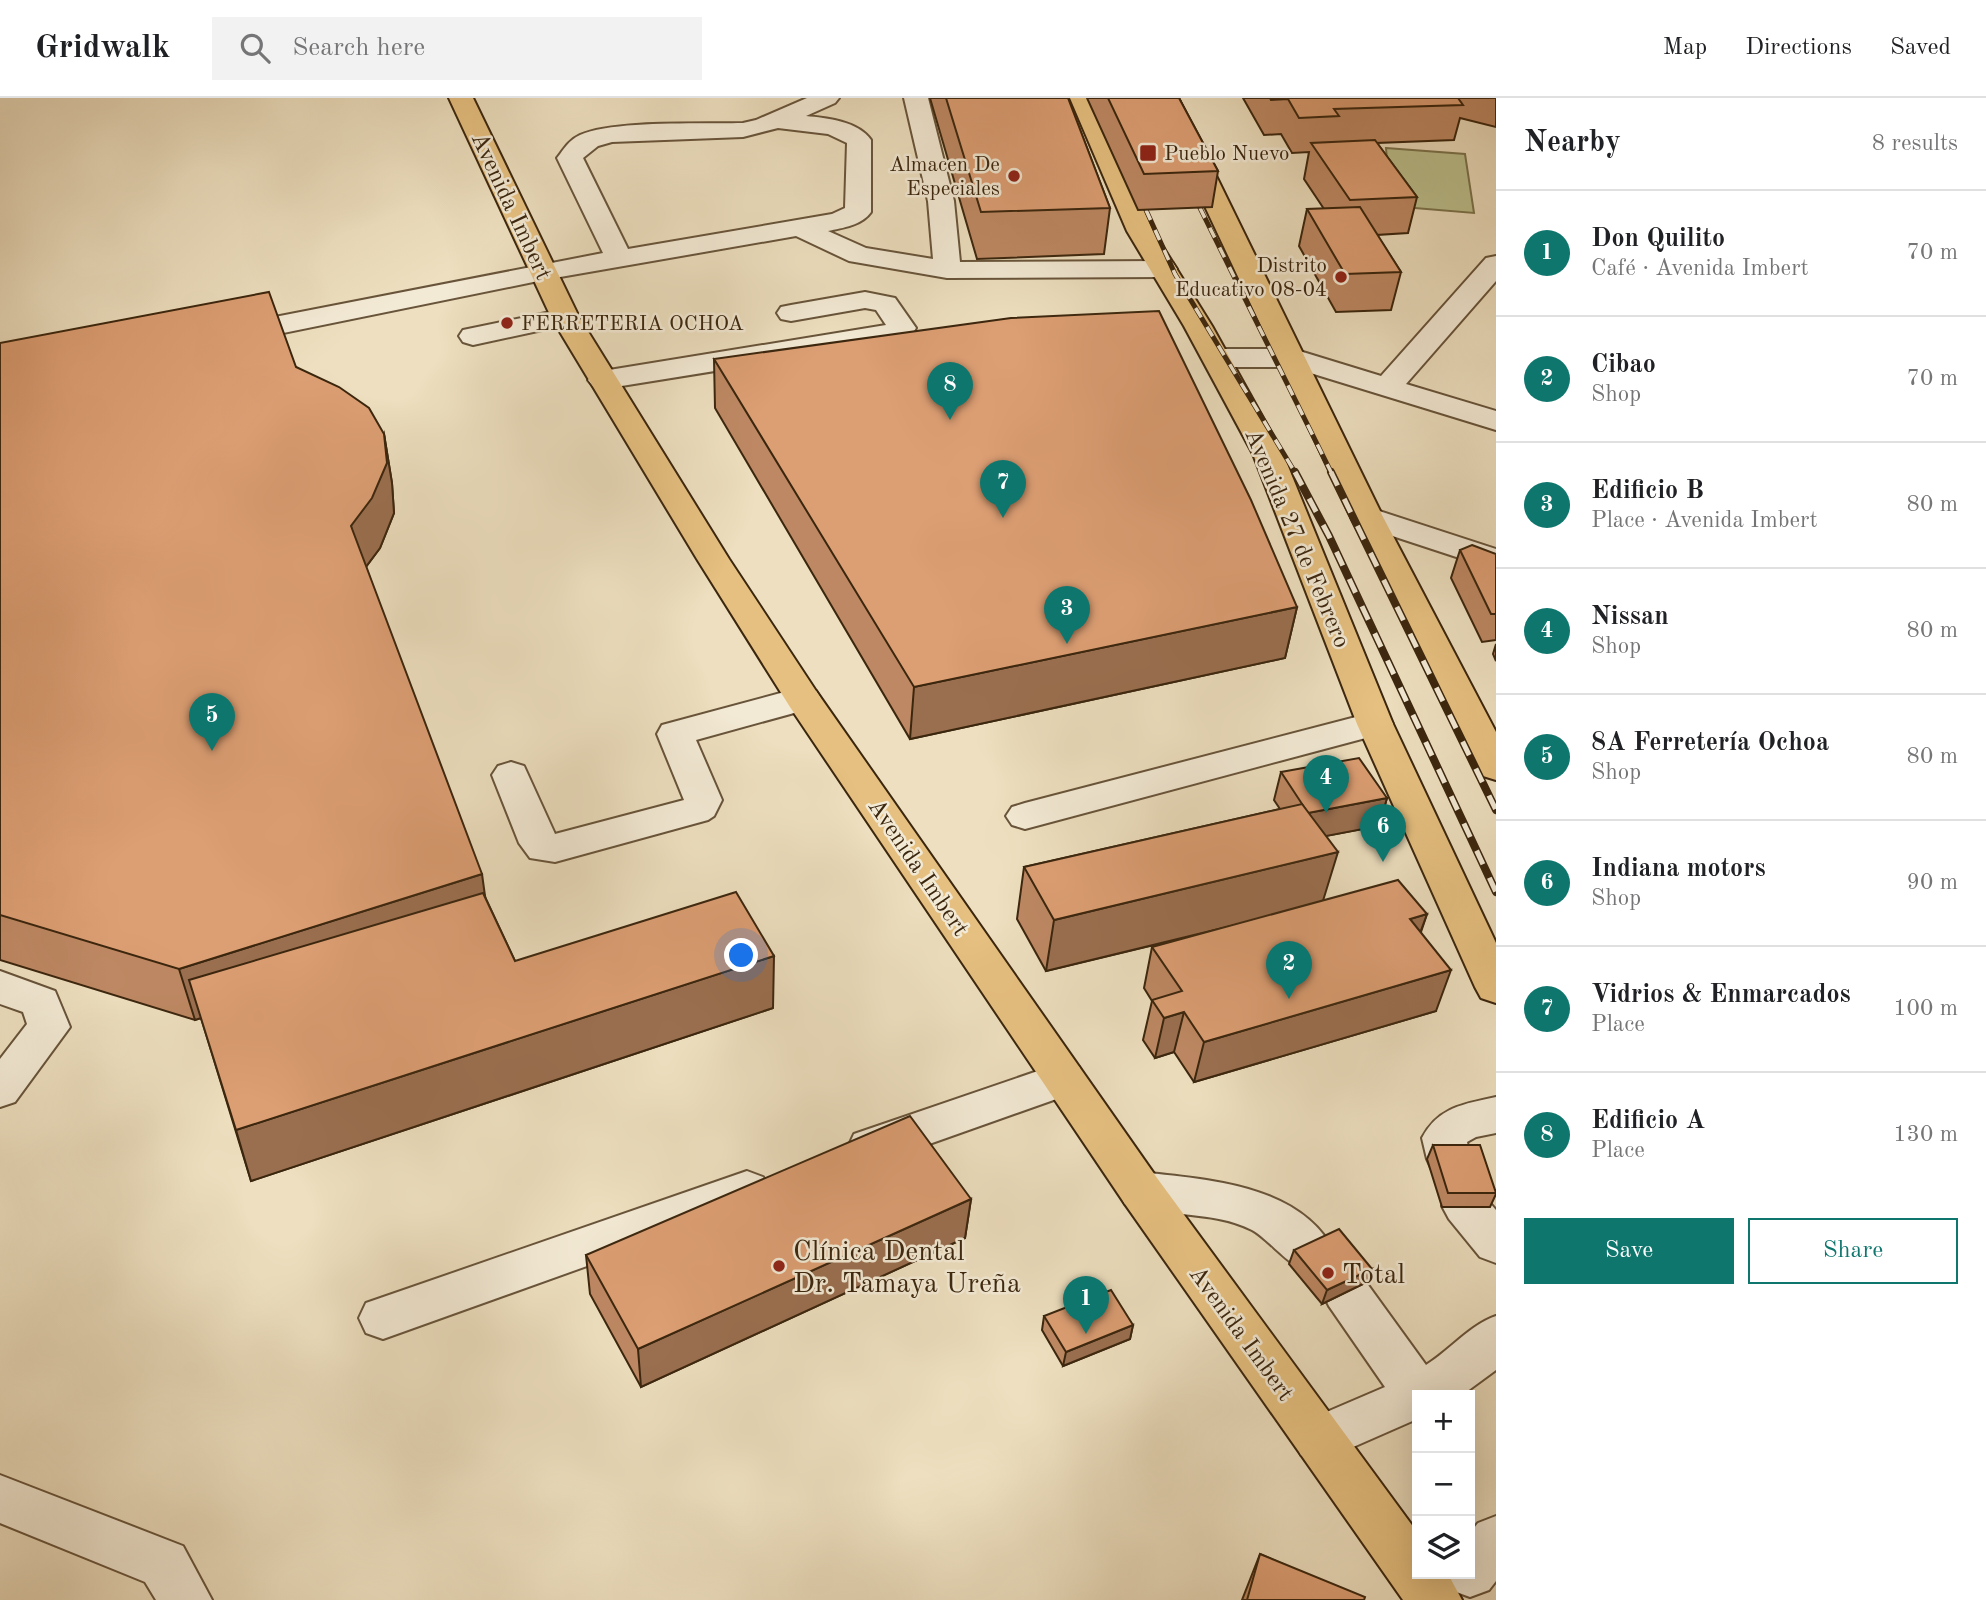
<!DOCTYPE html>
<html lang="en">
<head>
<meta charset="utf-8">
<style>
	body { margin:0; font-family:"Old Standard TT",serif; background:#f2f2f2; color:#202124 }
	.controls { position:absolute; right:21px; bottom:21px; display:grid; overflow:hidden; border-radius:0px; box-shadow:0 7px 28px #0002 }
	.controls button { width:63px; height:63px; display:grid; place-items:center; padding:0; border:0; border-bottom:2px solid #e0e0e0; background:#fff; color:#202124; font:35px sans-serif }
	.you { position:absolute; left:742px; top:858px; width:24px; height:24px; margin:-18px; border:5px solid #fff; border-radius:50%; background:#1a73e8; box-shadow:0 0 0 10px #1a73e833 }
	.badge { display:grid; place-items:center; width:46px; height:46px; border-radius:50%; background:#0f766e; color:#fff; font-size:23px; font-weight:700 }
	.pin { position:absolute; translate:-50% -58px; filter:drop-shadow(0 2px 4px #0008) }
	.pin::after { content:''; position:absolute; top:37px; width:24px; height:21px; background:inherit; clip-path:polygon(0 0,100% 0,50% 100%) }
	.list { margin:0; padding:0; list-style:none }
	h2 { display:flex; justify-content:space-between; align-items:center; height:91px; margin:0; padding:0 28px; font-size:30px }
	h2 small { font-size:23px; font-weight:400; color:#757577 }
	.list li { display:grid; grid-template-columns:46px 1fr auto; gap:21px; align-items:center; box-sizing:border-box; height:126px; padding:0 28px; border-top:2px solid #e0e0e0 }
	.list b { display:block; font-size:26px; white-space:nowrap }
	.list p { margin:0; font-size:23px; white-space:nowrap; color:#757577 }
	.list em { font-size:23px; font-style:normal; color:#757577 }
	.actions { display:flex; gap:14px; padding:21px 28px }
	.actions a { flex:1; padding:16px 0; border:2px solid #0f766e; border-radius:0px; text-align:center; font-size:24px; color:#0f766e }
	.actions .main { background:#0f766e; color:#fff }
	.icon { flex:none; width:38px; height:38px; fill:none; stroke:currentColor; stroke-width:2; stroke-linecap:round; stroke-linejoin:round }
	.map { position:relative; flex:none; width:1496px; height:1502px; overflow:hidden }
	header { display:flex; align-items:center; gap:42px; box-sizing:border-box; height:98px; padding:0 35px; background:#fff; border-bottom:2px solid #e0e0e0 }
	header strong { font-size:33px }
	nav { display:flex; gap:38px; margin-inline-start:auto; font-size:24px }
	.search { width:490px; height:63px; background:#f2f2f2; display:flex; align-items:center; gap:18px; box-sizing:border-box; padding:0 24px; border-radius:0px; color:#757577; font-size:26px }
	main { display:flex }
	aside { flex:1; background:#fff }
	.map>svg:first-child { display:block }
</style>
</head>
<body>
<header>
<strong>Gridwalk</strong>
<div class="search"><svg class="icon" aria-label="search" viewBox="0 0 24 24"><circle cx="10" cy="10" r="6"/><path d="M15 15l6 6"/></svg>Search here</div>
<nav><a>Map</a><a>Directions</a><a>Saved</a></nav>
</header>
<main>
<div class="map">
<svg width="1496" height="1502" viewBox="0 0 1496 1502">
	<rect width="100%" height="100%" fill="#eddfbf"/>
	<filter id="stains"><feTurbulence type="fractalNoise" baseFrequency=".00286" numOctaves="4"/><feColorMatrix values="0 0 0 0 .2 0 0 0 0 .09 0 0 0 0 .02 0 0 0 .5 -.17"/></filter>
	<radialGradient id="worn" r=".72"><stop offset=".6" stop-color="#630" stop-opacity="0"/><stop offset="1" stop-color="#630" stop-opacity=".3"/></radialGradient>
	<polygon fill="#bcc18f" stroke="#7c744e" stroke-width="2" points="1386,50 1465,56 1474,115 1391,108"/>
	<g fill="none" stroke-linecap="round" stroke-linejoin="round">
		<g stroke="#68543a" stroke-width="4">
			<g id="minor">
				<path d="M 807,0 L 839,0 L 835,5 L 806,18 C 827,20 858,23 871,42 L 871,114 C 862,127 843,130 828,133 L 866,150 L 933,161 L 928,103 L 904,0 L 928,0 L 954,103 L 960,164 L 1163,163 L 1173,165 L 1177,171 L 1173,177 L 1163,179 L 947,180 L 849,163 L 796,138 L 543,182 L 229,246 L 219,243 L 215,237 L 219,231 L 229,228 L 603,155 L 557,60 C 564,51 569,42 580,37 C 613,22 703,26 743,25 L 756,22 ZM 778,30 L 828,36 L 847,45 L 845,110 L 832,116 L 628,151 L 583,60 L 598,48 L 612,44 L 743,39 Z"/>
				<polygon points="1496,158 1496,183 1406,286 1496,313 1496,332 1291,269 1216,269 1206,266 1202,260 1206,254 1216,251 1293,251 1381,278 1486,160"/>
				<polygon points="865,194 895,200 916,230 912,236 889,245 603,291 593,288 588,282 593,276 603,273 886,227 876,212 865,210 791,223 781,221 777,215 781,209 791,207"/>
				<polygon points="565,211 575,213 579,219 575,225 473,247 463,244 459,238 463,232"/>
				<polygon points="1367,409 1496,451 1496,472 1356,426 1351,419 1356,412"/>
				<polygon points="803,589 816,593 821,601 816,609 696,642 722,702 714,718 708,722 555,764 530,760 519,745 492,677 498,668 511,664 524,668 555,736 684,702 657,636 662,627"/>
				<polygon points="1375,614 1388,618 1393,626 1388,634 1025,731 1012,727 1006,718 1012,709 1025,705"/>
				<polygon points="0,873 55,893 70,929 15,1004 0,1009 0,961 27,926 23,914 0,906"/>
				<polygon points="1064,964 1079,969 1085,981 1079,993 870,1067 854,1062 848,1049 854,1036"/>
				<path d="M 1496,999 L 1496,1035 L 1476,1039 L 1467,1044 L 1471,1061 L 1465,1074 L 1449,1079 L 1433,1074 L 1427,1061 L 1422,1040 C 1438,1009 1464,1006 1496,999 Z"/>
				<polygon points="747,1073 763,1079 770,1092 763,1105 383,1241 366,1235 359,1220 366,1205"/>
				<path d="M 1141,1074 C 1208,1082 1301,1086 1335,1155 L 1328,1169 C 1324,1171 1318,1174 1313,1174 C 1296,1176 1269,1141 1252,1132 C 1213,1112 1166,1120 1125,1106 L 1118,1093 L 1125,1080 Z"/>
				<polygon points="1465,1089 1481,1095 1496,1112 1496,1165 1480,1159 1449,1121 1442,1108 1449,1095"/>
				<path d="M 1346,1174 L 1363,1180 L 1426,1267 C 1450,1252 1470,1227 1496,1218 L 1496,1272 L 1462,1297 L 1417,1297 L 1417,1321 L 1319,1364 L 1301,1357 L 1294,1341 L 1301,1325 L 1385,1289 L 1329,1208 L 1322,1194 L 1329,1180 Z"/>
				<polygon points="0,1377 183,1448 212,1502 156,1502 145,1484 0,1425"/>
				<polygon points="1496,1418 1496,1483 1489,1492 1470,1499 1451,1492 1444,1476 1470,1476 1470,1435 1478,1425"/>
			</g>
		</g>
		<g stroke="#3b260e" stroke-width="4">
			<g id="major">
				<polygon points="449,0 473,0 579,219 729,461 816,593 1157,1080 1417,1434 1417,1476 1448,1476 1462,1502 1403,1502 1125,1106 790,609 697,461 551,219"/>
				<polygon points="1070,0 1094,0 1153,133 1212,228 1283,356 1393,626 1496,845 1496,905 1481,900 1475,889 1357,626 1253,356 1184,228 1127,133"/>
				<polygon points="1154,0 1178,0 1383,419 1496,634 1496,682 1483,678 1478,669 1351,419"/>
			</g>
		</g>
		<use href="#minor" fill="#f3ead5" fill-rule="evenodd"/>
		<use href="#major" fill="#e6c080" fill-rule="evenodd"/>
		<g stroke="#3b260e" stroke-width="5">
			<g id="rail-far1">
				<polyline points="1200,110 1332,376"/>
				<polyline points="1146,112 1175,176 1296,376"/>
			</g>
		</g>
		<g stroke="#3b260e" stroke-width="8">
			<g id="rail">
				<polyline points="1295,374 1329,438 1496,794"/>
				<polyline points="1331,374 1496,712"/>
			</g>
		</g>
		<use href="#rail-far1" stroke="#f3ead5" stroke-width="3.5" stroke-dasharray="11" stroke-linecap="butt"/>
		<use href="#rail" stroke="#f3ead5" stroke-width="5" stroke-dasharray="15" stroke-linecap="butt"/>
	</g>
	<g fill="#bd8863" stroke="#3b260e" stroke-width="2">
		<polygon points="930,0 1068,0 1110,110 1104,156 977,161"/>
		<polygon points="1087,0 1179,0 1218,73 1212,109 1138,112"/>
		<polygon points="1243,0 1496,0 1496,29 1460,20 1454,42 1377,45 1417,99 1408,135 1377,137 1401,174 1391,212 1336,214 1299,148 1307,111 1324,111 1304,81 1309,54 1292,55 1281,36 1264,37"/>
		<polygon points="0,245 296,269 384,336 392,385 394,415 380,450 366,469 486,801 515,863 773,910 251,1083 201,920 195,922 0,862"/>
		<polygon points="714,261 1297,509 1285,560 910,641 715,310"/>
		<polygon points="1460,452 1496,456 1496,542 1482,544 1451,480"/>
		<polygon points="1496,546 1496,563 1493,556"/>
		<polygon points="1281,674 1387,700 1379,728 1325,738 1323,802 1427,816 1421,834 1436,913 1194,984 1174,954 1155,960 1143,942 1152,903 1144,890 1152,849 1212,833 1046,873 1017,821 1024,769 1280,711 1274,702"/>
		<polygon points="1433,1047 1496,1093 1496,1096 1490,1109 1442,1109 1427,1061"/>
		<polygon points="971,1101 965,1140 641,1289 590,1196 586,1157"/>
		<polygon points="1294,1152 1372,1171 1367,1184 1322,1206 1289,1166"/>
		<polygon points="1044,1218 1133,1227 1130,1241 1063,1268 1042,1232"/>
		<polygon points="1260,1456 1364,1502 1242,1502"/>
	</g>
	<g fill="#9a6f50" stroke="#3b260e" stroke-width="2">
		<polygon points="384,336 392,385 394,415 380,450 359,478 351,428"/>
		<polygon points="1297,509 1285,560 910,641 914,589"/>
		<polygon points="1387,700 1379,728 1300,743 1308,715"/>
		<polygon points="1338,754 1322,806 1046,873 1054,822"/>
		<polygon points="482,776 489,827 195,922 179,871"/>
		<polygon points="1427,816 1412,857 1410,821"/>
		<polygon points="774,858 773,910 251,1083 236,1032"/>
		<polygon points="1451,872 1436,913 1194,984 1204,944"/>
		<polygon points="1184,914 1174,954 1155,960 1164,920"/>
		<polygon points="971,1101 965,1140 641,1289 638,1251"/>
		<polygon points="1372,1171 1367,1184 1322,1206 1327,1192"/>
		<polygon points="1133,1227 1130,1241 1063,1268 1066,1254"/>
	</g>
	<g fill="#dc9e73" stroke="#3b260e" stroke-width="2">
		<polygon points="946,0 1068,0 1110,110 981,114"/>
		<polygon points="1108,0 1179,0 1218,73 1144,76"/>
		<polygon points="1270,0 1458,0 1463,7 1334,11 1339,18 1299,20 1288,1 1271,2"/>
		<polygon points="1375,42 1417,99 1350,102 1311,45"/>
		<polygon points="1360,109 1401,174 1345,176 1307,111"/>
		<polygon points="269,194 296,269 339,289 369,310 384,336 387,365 372,400 351,428 482,776 179,871 0,817 0,245"/>
		<polygon points="1159,213 1251,402 1297,509 914,589 714,261 1011,220"/>
		<polygon points="1472,447 1496,456 1496,516 1491,516 1460,452"/>
		<polygon points="1359,660 1387,700 1308,715 1281,674"/>
		<polygon points="1302,706 1338,754 1054,822 1024,769"/>
		<polygon points="1398,782 1427,816 1410,821 1451,872 1204,944 1184,914 1164,920 1152,902 1182,893 1152,849"/>
		<polygon points="736,794 774,858 236,1032 189,882 483,795 515,863"/>
		<polygon points="910,1018 971,1101 638,1251 586,1157"/>
		<polygon points="1433,1047 1480,1047 1496,1095 1448,1095"/>
		<polygon points="1339,1131 1372,1171 1327,1192 1294,1152"/>
		<polygon points="1111,1192 1133,1227 1066,1254 1044,1218"/>
		<polygon points="1260,1456 1365,1499 1364,1502 1247,1502"/>
	</g>
	<g fill="#8f2418" stroke="#f3ead5" stroke-width="2.5">
		<rect x="1139" y="46" width="18" height="18" rx="3.5"/>
		<circle cx="1014" cy="78" r="7"/>
		<circle cx="1341" cy="179" r="7"/>
		<circle cx="507" cy="225" r="7"/>
		<circle cx="779" cy="1168" r="7"/>
		<circle cx="1328" cy="1175" r="7"/>
	</g>
	<g text-anchor="middle" stroke-width="5" stroke-linejoin="round" paint-order="stroke">
		<g font-size="21" fill="#3b260e" stroke="#f3ead5" text-anchor="start">
			<text x="1164" y="62">Pueblo Nuevo</text>
			<text x="1000" y="73" text-anchor="end">Almacen De<tspan x="1000" dy="24">Especiales</tspan></text>
			<text x="1327" y="174" text-anchor="end">Distrito<tspan x="1327" dy="24">Educativo 08-04</tspan></text>
			<text x="521" y="232">FERRETERIA OCHOA</text>
		</g>
		<g font-size="24" fill="#3b260e" stroke="#f3ead5">
			<text transform="translate(512 108) rotate(65)" y="8">Avenida Imbert</text>
			<text transform="translate(1298 440) rotate(67)" y="8">Avenida 27 de Febrero</text>
			<text transform="translate(919 769) rotate(56)" y="8">Avenida Imbert</text>
			<text transform="translate(1242 1235) rotate(54)" y="8">Avenida Imbert</text>
		</g>
		<g font-size="28" fill="#3b260e" stroke="#f3ead5" text-anchor="start">
			<text x="793" y="1162">Clínica Dental<tspan x="793" dy="32">Dr. Tamaya Ureña</tspan></text>
			<text x="1342" y="1185">Total</text>
		</g>
	</g>
	<rect width="100%" height="100%" filter="url(#stains)"/>
	<rect width="100%" height="100%" fill="url(#worn)"/>
</svg>
<div class="controls">
<button>+</button>
<button>−</button>
<button><svg class="icon" aria-label="layers" viewBox="0 0 24 24"><path d="M12 4l9 5-9 5-9-5zM3 14l9 5 9-5"/></svg></button>
</div>
<div class="you"></div>
<div class="pin badge" style="left:1086px;top:1236px">1</div>
<div class="pin badge" style="left:1289px;top:901px">2</div>
<div class="pin badge" style="left:1067px;top:546px">3</div>
<div class="pin badge" style="left:1326px;top:715px">4</div>
<div class="pin badge" style="left:212px;top:653px">5</div>
<div class="pin badge" style="left:1383px;top:764px">6</div>
<div class="pin badge" style="left:1003px;top:420px">7</div>
<div class="pin badge" style="left:950px;top:322px">8</div>
</div>
<aside>
<h2>Nearby<small>8 results</small></h2>
<ul class="list">
<li><span class="badge">1</span><div><b>Don Quilito</b><p>Café · Avenida Imbert</p></div><em>70 m</em></li>
<li><span class="badge">2</span><div><b>Cibao</b><p>Shop</p></div><em>70 m</em></li>
<li><span class="badge">3</span><div><b>Edificio B</b><p>Place · Avenida Imbert</p></div><em>80 m</em></li>
<li><span class="badge">4</span><div><b>Nissan</b><p>Shop</p></div><em>80 m</em></li>
<li><span class="badge">5</span><div><b>8A Ferretería Ochoa</b><p>Shop</p></div><em>80 m</em></li>
<li><span class="badge">6</span><div><b>Indiana motors</b><p>Shop</p></div><em>90 m</em></li>
<li><span class="badge">7</span><div><b>Vidrios &amp; Enmarcados</b><p>Place</p></div><em>100 m</em></li>
<li><span class="badge">8</span><div><b>Edificio A</b><p>Place</p></div><em>130 m</em></li>
</ul>
<div class="actions"><a class="main">Save</a><a>Share</a></div>
</aside>
</main>
</body>
</html>
